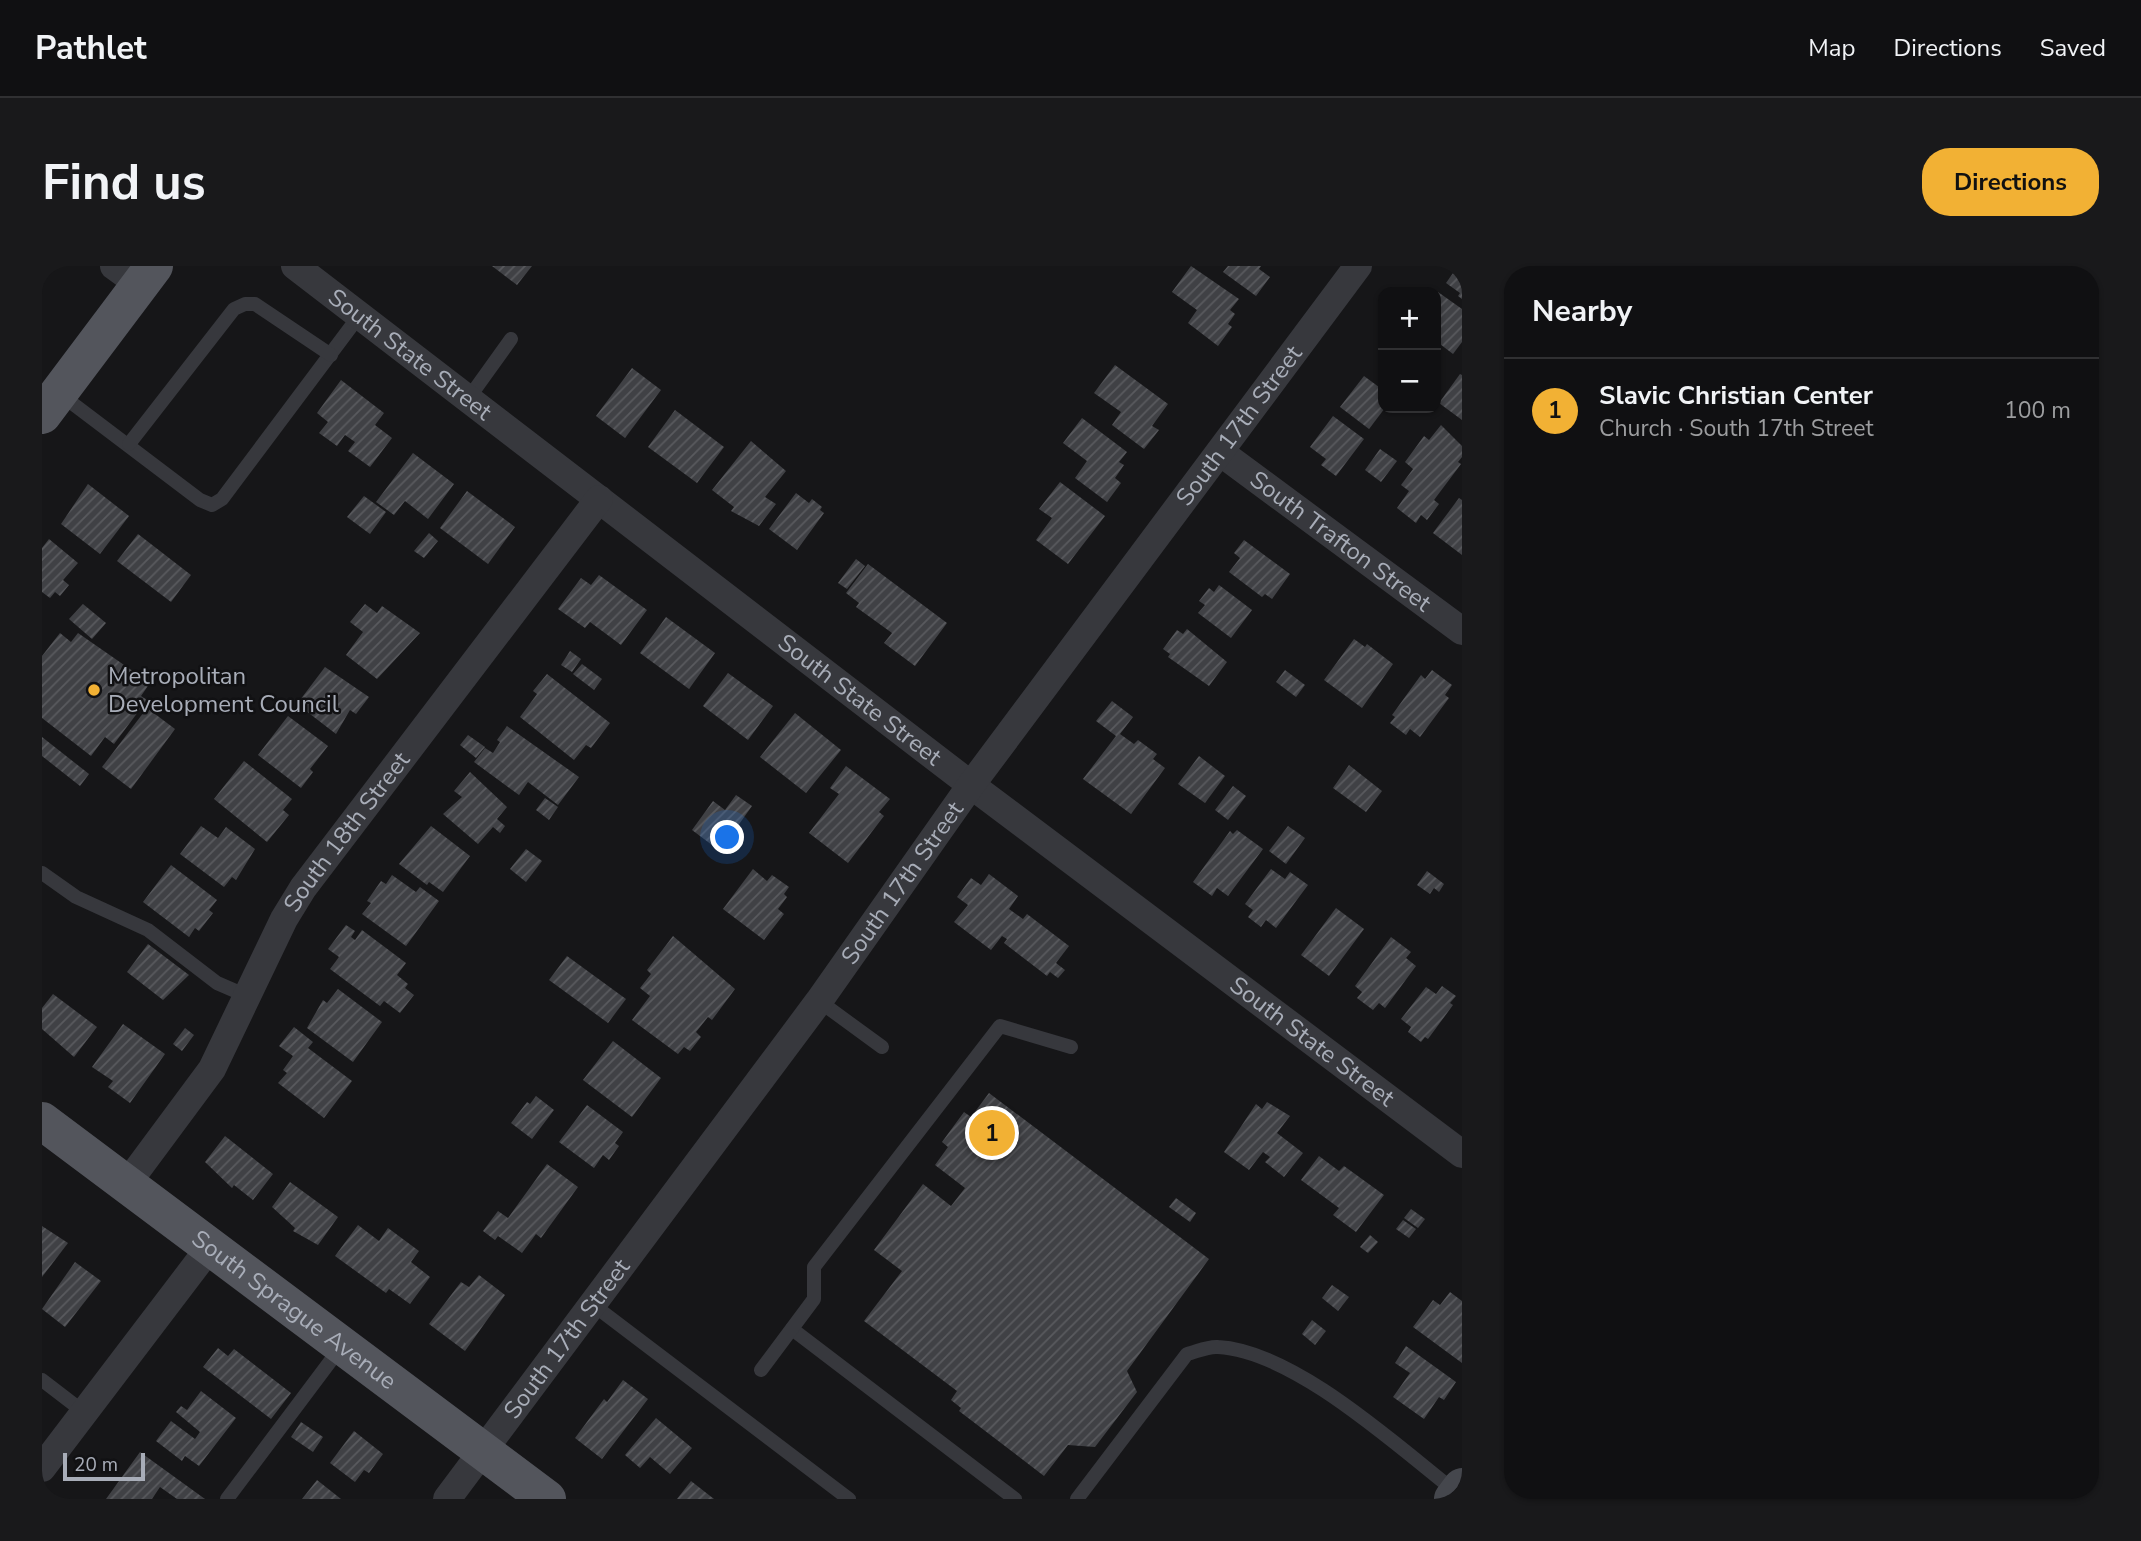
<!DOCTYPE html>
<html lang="en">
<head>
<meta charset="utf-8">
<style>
	body { margin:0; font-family:"Nunito Sans",sans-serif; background:#19191b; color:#f1f3f6 }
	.controls { position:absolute; right:21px; top:21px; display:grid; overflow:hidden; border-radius:14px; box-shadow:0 2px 5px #0004 }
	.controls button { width:63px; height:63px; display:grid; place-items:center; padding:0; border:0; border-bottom:2px solid #303032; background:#101012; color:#f1f3f6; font:35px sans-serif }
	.scale { position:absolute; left:21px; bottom:18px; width:82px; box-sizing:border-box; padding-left:7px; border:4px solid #a8adb8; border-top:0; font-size:19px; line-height:24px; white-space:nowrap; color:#a8adb8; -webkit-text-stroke:5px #111113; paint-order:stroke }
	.you { position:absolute; left:686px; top:572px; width:24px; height:24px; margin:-18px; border:5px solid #fff; border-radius:50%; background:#1a73e8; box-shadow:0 0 0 10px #1a73e833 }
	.badge { display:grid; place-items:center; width:46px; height:46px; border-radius:50%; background:#f2b134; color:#111; font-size:23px; font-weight:700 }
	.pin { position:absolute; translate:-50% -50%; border:4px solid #fff; box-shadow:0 2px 7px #0006 }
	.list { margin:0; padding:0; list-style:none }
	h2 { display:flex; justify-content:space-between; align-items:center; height:91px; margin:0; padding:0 28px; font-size:30px }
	h2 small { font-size:23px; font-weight:400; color:#9c9d9f }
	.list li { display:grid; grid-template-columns:46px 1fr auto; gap:21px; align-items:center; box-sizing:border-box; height:105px; padding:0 28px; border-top:2px solid #303032 }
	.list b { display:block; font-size:26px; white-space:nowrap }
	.list p { margin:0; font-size:23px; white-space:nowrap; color:#9c9d9f }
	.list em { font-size:23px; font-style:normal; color:#9c9d9f }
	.map { position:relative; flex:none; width:1420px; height:1233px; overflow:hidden; border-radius:28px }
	header { display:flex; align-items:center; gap:42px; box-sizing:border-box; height:98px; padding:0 35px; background:#101012; border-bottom:2px solid #303032 }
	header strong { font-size:33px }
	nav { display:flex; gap:38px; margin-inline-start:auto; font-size:24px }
	.intro { display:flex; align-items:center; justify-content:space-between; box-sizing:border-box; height:168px; padding:0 42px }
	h1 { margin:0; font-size:49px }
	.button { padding:18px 32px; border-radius:28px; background:#f2b134; color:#111; font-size:24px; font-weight:700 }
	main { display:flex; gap:42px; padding:0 42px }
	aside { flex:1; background:#101012; border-radius:28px; box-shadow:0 2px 5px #0004 }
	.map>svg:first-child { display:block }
</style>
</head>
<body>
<header>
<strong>Pathlet</strong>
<nav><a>Map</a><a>Directions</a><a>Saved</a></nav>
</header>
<div class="intro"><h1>Find us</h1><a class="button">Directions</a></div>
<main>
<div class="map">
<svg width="1420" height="1233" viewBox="0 0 1420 1233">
	<defs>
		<pattern id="building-hatch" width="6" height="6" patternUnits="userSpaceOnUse" patternTransform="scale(1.75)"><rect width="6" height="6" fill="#404145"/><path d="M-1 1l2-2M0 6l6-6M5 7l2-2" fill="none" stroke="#595a5e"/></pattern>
	</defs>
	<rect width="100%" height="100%" fill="#161618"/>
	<g fill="url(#building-hatch)">
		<polygon points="450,0 490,0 475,19"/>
		<polygon points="1149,0 1197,33 1188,44 1193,48 1186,58 1190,61 1176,80 1146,57 1155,44 1130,26"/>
		<polygon points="1186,0 1219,0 1217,3 1228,11 1214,30 1181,6"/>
		<polygon points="1416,0 1420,0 1420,33 1416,30 1418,27 1404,17"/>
		<polygon points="1396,26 1420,43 1420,76 1411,88 1394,75"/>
		<polygon points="1073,99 1126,138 1110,160 1117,164 1102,183 1070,159 1079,146 1052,127"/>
		<polygon points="590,102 619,124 583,172 554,150"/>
		<polygon points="1418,108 1420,109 1420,154 1397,137"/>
		<polygon points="1322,110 1341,124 1343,142 1327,163 1298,141"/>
		<polygon points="299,114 342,147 333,159 350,172 328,201 306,185 313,176 303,169 295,180 277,167 286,156 275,147"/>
		<polygon points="633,144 682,181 655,217 606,181"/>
		<polygon points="1291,150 1322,173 1294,210 1279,199 1284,193 1268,181"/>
		<polygon points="1040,152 1085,186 1077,196 1082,199 1073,212 1079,217 1065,236 1033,212 1045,195 1021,177"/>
		<polygon points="1399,159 1420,180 1420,191 1416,196 1419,198 1392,234 1397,238 1385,254 1379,249 1374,257 1355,242 1367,225 1359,219 1371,203 1363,196 1382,170 1387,174"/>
		<polygon points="709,175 744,205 723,231 734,238 717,260 689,245 692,241 670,224"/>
		<polygon points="1338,183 1355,195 1339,216 1323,204"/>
		<polygon points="371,187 412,218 386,253 363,235 352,249 334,236"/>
		<polygon points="1018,216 1063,250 1026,298 994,274 1010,252 997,243"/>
		<polygon points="46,218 87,250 58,288 19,258"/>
		<polygon points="425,225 473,261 446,298 398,262"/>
		<polygon points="754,227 767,237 770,233 780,241 778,244 782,247 755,284 727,263"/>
		<polygon points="322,230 344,246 328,268 305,251"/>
		<polygon points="1417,232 1420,234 1420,289 1391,267"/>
		<polygon points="387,267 396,275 382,292 372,285"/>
		<polygon points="96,268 149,309 129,336 75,295"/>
		<polygon points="7,273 36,297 21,314 27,319 18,330 13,326 8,332 0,326 0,282"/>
		<polygon points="1202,274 1248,308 1230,333 1223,328 1220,331 1187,306 1198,292 1192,287"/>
		<polygon points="814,293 823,300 805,323 796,317"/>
		<polygon points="826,298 905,357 873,400 842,377 850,367 814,341 817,337 804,327"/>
		<polygon points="557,309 605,344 579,379 548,356 543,362 516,343 539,312 549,319"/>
		<polygon points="1177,319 1210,344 1189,372 1156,347 1163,339 1157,335 1167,322 1172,326"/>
		<polygon points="41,338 64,357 50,373 27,353"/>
		<polygon points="323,338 335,347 340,340 378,367 335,413 304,389 321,366 308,356"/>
		<polygon points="624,351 673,387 647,423 598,387"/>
		<polygon points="1145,363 1185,396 1167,420 1126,391 1128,388 1121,383 1135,364 1141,368"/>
		<polygon points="18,367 29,376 36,367 108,417 99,430 105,434 72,478 63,471 49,490 0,452 0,390"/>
		<polygon points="1312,373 1323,381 1325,378 1351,398 1320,442 1282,414"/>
		<polygon points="528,385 539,393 530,406 519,399"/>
		<polygon points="540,398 560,413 552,424 531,408"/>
		<polygon points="283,401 327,431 314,448 308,444 294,468 255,438"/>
		<polygon points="1243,404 1263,419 1254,431 1234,416"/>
		<polygon points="1390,404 1410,419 1403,429 1407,432 1378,471 1368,463 1364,469 1348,457 1353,451 1350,449 1379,409 1383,413"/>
		<polygon points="686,407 731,440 706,474 661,440"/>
		<polygon points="505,408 568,457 549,482 544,479 532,494 478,451 495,428 491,425"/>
		<polygon points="1070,435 1091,451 1078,468 1092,478 1096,474 1115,488 1111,493 1123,502 1089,548 1041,513 1074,470 1054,455"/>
		<polygon points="105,442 133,463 89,523 60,501"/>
		<polygon points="753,447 799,484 764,527 718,491"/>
		<polygon points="246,450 286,480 268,503 271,506 259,522 216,489"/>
		<polygon points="465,460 537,511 516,539 486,516 477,529 432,496 443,482 451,487 458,476 455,474"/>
		<polygon points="426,469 443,481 434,492 418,479"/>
		<polygon points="0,471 47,508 38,520 0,490"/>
		<polygon points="1157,490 1183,510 1163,537 1136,518"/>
		<polygon points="202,495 250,533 241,544 247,549 225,576 172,533"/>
		<polygon points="1307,499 1340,525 1324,546 1291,522"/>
		<polygon points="804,500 848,533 837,546 842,550 806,597 767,567 797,528 788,522"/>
		<polygon points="428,506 465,541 455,553 463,560 458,567 451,561 436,578 401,548 420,531 412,525"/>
		<polygon points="1191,520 1204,530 1186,554 1173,544"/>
		<polygon points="694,529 710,540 678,585 650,564 671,535 683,544"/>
		<polygon points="503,532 516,541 507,554 494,544"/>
		<polygon points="159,560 176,572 184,561 213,583 194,614 190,611 182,621 138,588"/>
		<polygon points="389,560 428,590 401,626 387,616 385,619 357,598"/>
		<polygon points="1246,560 1263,572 1244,598 1227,585"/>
		<polygon points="1195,564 1221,583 1186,630 1175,622 1170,630 1151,616 1188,565 1191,568"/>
		<polygon points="484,583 500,595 484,616 468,603"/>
		<polygon points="129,599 175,634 167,644 171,647 157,665 153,662 147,671 101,636"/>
		<polygon points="711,603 725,615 730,609 747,621 742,628 745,631 736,643 742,648 722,674 681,643"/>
		<polygon points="1229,603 1243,613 1248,606 1266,619 1234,662 1224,654 1219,661 1206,651 1211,644 1203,638"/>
		<polygon points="1385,605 1402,618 1397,626 1392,622 1388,628 1375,619"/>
		<polygon points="947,608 976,630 967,643 981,653 985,648 1027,680 1014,697 1023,704 1016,712 1008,706 1005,710 962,677 965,673 960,670 949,684 912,656 926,639 915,631 929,612 939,619"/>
		<polygon points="350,609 374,626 378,621 397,635 364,680 320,648 329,637 325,635 339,615 344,618"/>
		<polygon points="1294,642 1322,663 1287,710 1259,689"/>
		<polygon points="304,659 313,665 309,671 313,674 320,664 364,697 355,709 366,718 363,722 372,729 358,747 342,735 338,740 288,703 297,691 286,683"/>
		<polygon points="631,670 693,723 670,754 666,751 654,766 659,771 648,785 642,781 636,788 590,754 608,730 598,722 609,708 605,704"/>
		<polygon points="1349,671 1369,686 1364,692 1374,700 1343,742 1337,737 1331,744 1315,732 1320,726 1313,720"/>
		<polygon points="106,678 147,709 121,734 85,706"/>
		<polygon points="525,690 584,733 566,757 507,714"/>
		<polygon points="1400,720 1414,730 1408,737 1411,739 1386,773 1383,771 1379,776 1366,766 1369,761 1359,753 1384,721 1394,728"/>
		<polygon points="296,723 340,756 311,796 265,762 281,734 285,737"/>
		<polygon points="11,728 55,761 32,791 0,763 0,742"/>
		<polygon points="81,758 123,788 88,837 66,821 71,815 50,801"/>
		<polygon points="252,761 271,776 266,782 310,815 282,852 236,817 245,807 241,804 251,790 237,780"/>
		<polygon points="143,762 152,769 140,785 131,778"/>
		<polygon points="571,775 619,812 590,851 541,814"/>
		<polygon points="947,827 1167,993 1085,1105 1095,1126 1053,1181 1026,1179 1002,1210 917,1145 919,1142 909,1134 915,1125 822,1055 860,1005 832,984 881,918 909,940 923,922 893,899 906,881 900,876 922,846 929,851"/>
		<polygon points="494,830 512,844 490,873 469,857 485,836 488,838"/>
		<polygon points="1225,836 1248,850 1235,867 1261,887 1242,911 1223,896 1228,891 1221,886 1207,904 1182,886 1214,838 1220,843"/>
		<polygon points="545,839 581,866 573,877 577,880 567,894 561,889 552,902 517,876"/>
		<polygon points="183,870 231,908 211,934 192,919 190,922 163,896"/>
		<polygon points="1277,890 1297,905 1302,900 1342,929 1314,966 1291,949 1297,942 1259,914"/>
		<polygon points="505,898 536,921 499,972 494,968 480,987 456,970 453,974 441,965 456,945 466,952"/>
		<polygon points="248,916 296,951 276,979 251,965 253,962 230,941"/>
		<polygon points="1134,932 1154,947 1148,956 1127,941"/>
		<polygon points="1369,943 1383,953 1376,962 1362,952"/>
		<polygon points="1361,954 1374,963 1367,972 1354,963"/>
		<polygon points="316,959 337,975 346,962 377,985 369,996 388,1011 368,1038 347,1023 344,1027 293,990"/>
		<polygon points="0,960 26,977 0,1011"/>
		<polygon points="1328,969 1336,976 1326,987 1318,981"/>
		<polygon points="33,996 59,1015 23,1061 0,1043"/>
		<polygon points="437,1009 463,1029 423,1085 387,1058 419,1016 427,1021"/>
		<polygon points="1290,1019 1307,1031 1296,1045 1280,1032"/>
		<polygon points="1408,1026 1420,1035 1420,1097 1371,1061 1391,1034 1398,1039"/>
		<polygon points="1270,1054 1284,1065 1273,1079 1260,1068"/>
		<polygon points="1364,1080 1414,1116 1402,1134 1397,1131 1382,1153 1351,1131 1368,1107 1353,1097"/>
		<polygon points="176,1082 186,1090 192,1083 249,1127 229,1153 161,1101"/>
		<polygon points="581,1114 606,1133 560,1193 533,1172 562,1133 565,1136"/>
		<polygon points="159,1125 194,1152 157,1200 143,1190 140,1195 114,1175 129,1155 153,1173 158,1166 134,1146 139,1140 145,1144"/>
		<polygon points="614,1152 650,1182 628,1208 608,1191 598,1202 583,1189"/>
		<polygon points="259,1156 281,1171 271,1186 249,1171"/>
		<polygon points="312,1165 341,1188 327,1207 322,1204 313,1216 288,1197"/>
		<polygon points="98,1186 163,1233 135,1233 118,1221 110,1233 64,1233"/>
		<polygon points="275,1214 299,1233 260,1233"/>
		<polygon points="649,1215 672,1233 635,1233"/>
	</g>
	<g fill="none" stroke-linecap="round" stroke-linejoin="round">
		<g stroke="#37383d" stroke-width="14">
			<polyline points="18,128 158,234 170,239 180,233 317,50"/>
			<polyline points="426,133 469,73"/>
			<polyline points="87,178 192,43 203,38 213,38 289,89"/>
			<polyline points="0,607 34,631 106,664 175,717 205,730"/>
			<polyline points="777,735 840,781"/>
			<polyline points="550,1038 807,1233"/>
			<polyline points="750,1063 973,1233"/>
			<polyline points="719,1104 772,1033 772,1001 958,760 1029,781"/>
			<polyline points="0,1114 43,1147"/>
			<polyline points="185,1233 299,1081"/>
			<path d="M 1035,1233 L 1145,1088 C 1154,1086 1166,1080 1176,1081 C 1252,1085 1354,1179 1414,1226"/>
		</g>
		<g stroke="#37383d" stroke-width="28">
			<polyline points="72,0 98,19"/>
			<path id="s1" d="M 253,0 L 929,519 L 1420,888"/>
			<path id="s2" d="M 1178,186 L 1420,365"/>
			<path id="s3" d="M 84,919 L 170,803 L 242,653 L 261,622 L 557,233"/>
			<polyline points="0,1202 168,981"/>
			<path id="s4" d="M 405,1233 L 777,735 L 929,519 L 1316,0"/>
		</g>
		<polyline stroke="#45474d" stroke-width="38" points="1411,1233 1420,1221"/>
		<g stroke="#53555c" stroke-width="38">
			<polyline points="0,149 112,0"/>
			<path id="s5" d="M 0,855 L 505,1233"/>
		</g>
	</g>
	<circle fill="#f2b134" stroke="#111113" stroke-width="2.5" cx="52" cy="424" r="7"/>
	<g text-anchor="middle" stroke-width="5" stroke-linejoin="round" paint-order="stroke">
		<g font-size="24" fill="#a8adb8" stroke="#111113">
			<text dy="8" stroke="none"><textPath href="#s1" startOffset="145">South State Street</textPath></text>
			<text dy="8" stroke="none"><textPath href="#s4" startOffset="1334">South 17th Street</textPath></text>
			<text dy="8" stroke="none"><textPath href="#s2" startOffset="150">South Trafton Street</textPath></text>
			<text dy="8" stroke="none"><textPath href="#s1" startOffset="712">South State Street</textPath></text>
			<text dy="8" stroke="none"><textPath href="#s3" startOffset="418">South 18th Street</textPath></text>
			<text dy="8" stroke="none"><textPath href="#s4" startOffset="766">South 17th Street</textPath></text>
			<text dy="8" stroke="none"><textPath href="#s1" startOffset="1279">South State Street</textPath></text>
			<text dy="8" stroke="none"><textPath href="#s5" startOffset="315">South Sprague Avenue</textPath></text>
			<text dy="8" stroke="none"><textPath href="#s4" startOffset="200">South 17th Street</textPath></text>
		</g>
		<g font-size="24" fill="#a8adb8" stroke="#111113" text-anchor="start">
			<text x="66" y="418">Metropolitan<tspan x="66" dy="28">Development Council</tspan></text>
		</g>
	</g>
</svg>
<div class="controls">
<button>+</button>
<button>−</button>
</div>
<div class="scale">20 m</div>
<div class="you"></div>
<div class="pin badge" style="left:950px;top:867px">1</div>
</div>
<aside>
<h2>Nearby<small></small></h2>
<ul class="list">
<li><span class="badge">1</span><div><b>Slavic Christian Center</b><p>Church · South 17th Street</p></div><em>100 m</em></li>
</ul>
</aside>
</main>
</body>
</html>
